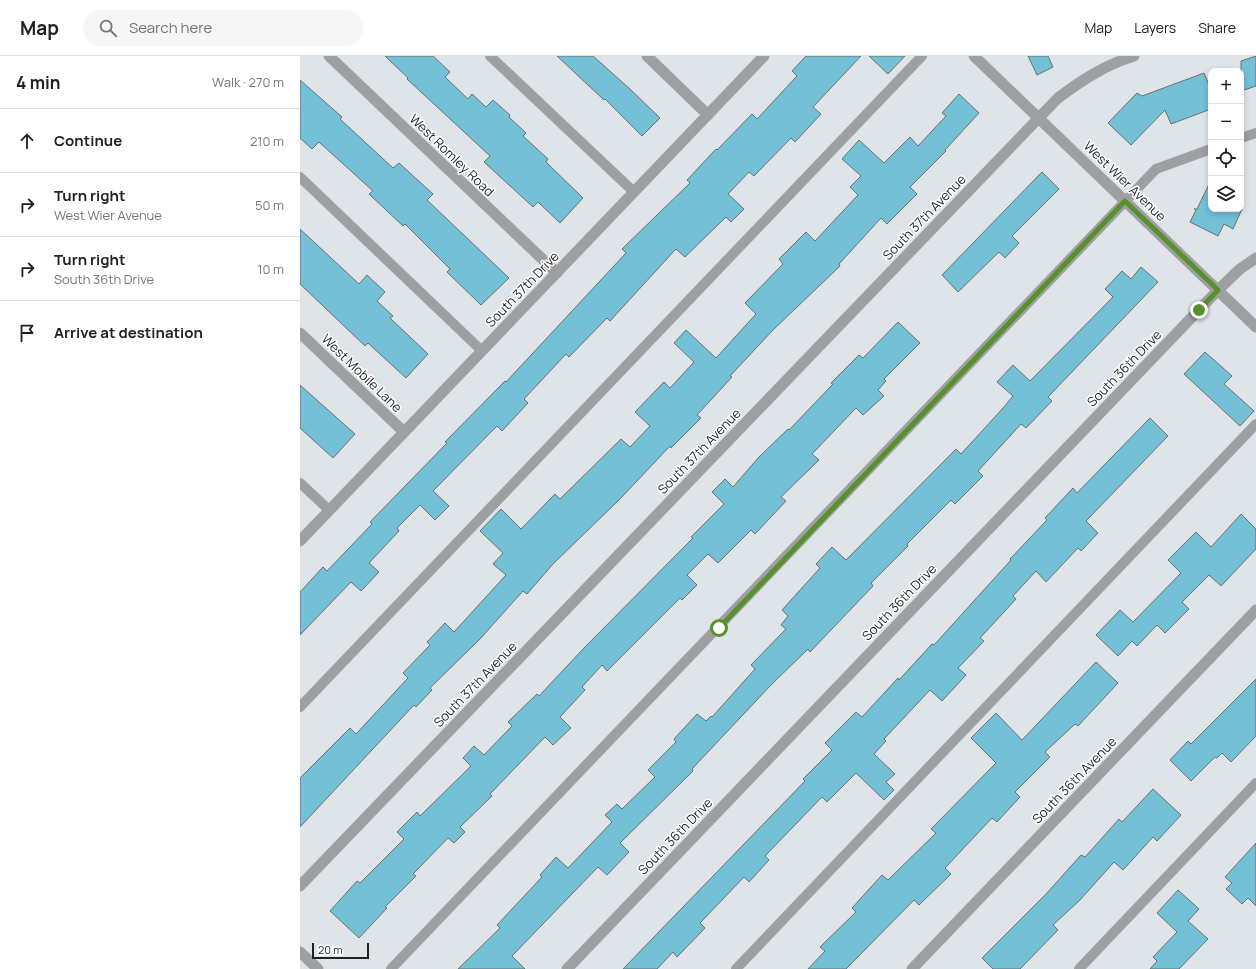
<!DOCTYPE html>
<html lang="en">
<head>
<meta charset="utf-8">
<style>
	body { margin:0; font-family:Manrope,sans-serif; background:#f6f6f6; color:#202124 }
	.controls { position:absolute; right:12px; top:12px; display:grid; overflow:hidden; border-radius:8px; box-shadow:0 2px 6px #0003 }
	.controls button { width:36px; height:36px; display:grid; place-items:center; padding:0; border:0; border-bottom:1px solid #e0e0e0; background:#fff; color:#202124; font:20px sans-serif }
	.scale { position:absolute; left:12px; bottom:10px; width:57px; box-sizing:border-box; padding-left:4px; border:2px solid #1f2123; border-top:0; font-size:11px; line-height:14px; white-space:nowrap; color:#1f2123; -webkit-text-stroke:3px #fff; paint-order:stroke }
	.stop { position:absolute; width:12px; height:12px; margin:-9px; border:3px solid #58902d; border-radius:50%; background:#fff }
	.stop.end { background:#58902d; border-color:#fff; box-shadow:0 1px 4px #0008 }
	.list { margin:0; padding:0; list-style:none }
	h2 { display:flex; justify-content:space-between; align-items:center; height:52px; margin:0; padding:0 16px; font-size:17px }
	h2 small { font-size:13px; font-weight:400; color:#757577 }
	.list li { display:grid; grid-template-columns:26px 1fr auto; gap:12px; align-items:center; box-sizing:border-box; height:64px; padding:0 16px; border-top:1px solid #e0e0e0 }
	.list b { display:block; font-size:15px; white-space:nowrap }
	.list p { margin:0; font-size:13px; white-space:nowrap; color:#757577 }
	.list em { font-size:13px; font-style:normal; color:#757577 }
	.icon { flex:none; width:22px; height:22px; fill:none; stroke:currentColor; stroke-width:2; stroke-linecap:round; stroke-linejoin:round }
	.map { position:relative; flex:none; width:956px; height:913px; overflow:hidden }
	header { display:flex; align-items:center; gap:24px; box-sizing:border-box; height:56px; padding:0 20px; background:#fff; border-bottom:1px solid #e0e0e0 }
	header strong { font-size:19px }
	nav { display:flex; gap:22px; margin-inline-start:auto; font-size:14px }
	.search { width:280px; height:36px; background:#f6f6f6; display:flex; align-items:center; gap:10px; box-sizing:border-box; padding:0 14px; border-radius:22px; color:#757577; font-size:15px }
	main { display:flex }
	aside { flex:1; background:#fff }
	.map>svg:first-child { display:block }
</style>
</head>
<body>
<header>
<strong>Map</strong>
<div class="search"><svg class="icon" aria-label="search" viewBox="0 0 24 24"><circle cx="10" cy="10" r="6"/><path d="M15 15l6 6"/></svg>Search here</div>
<nav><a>Map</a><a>Layers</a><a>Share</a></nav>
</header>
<main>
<aside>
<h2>4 min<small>Walk · 270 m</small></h2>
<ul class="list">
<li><svg class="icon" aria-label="ahead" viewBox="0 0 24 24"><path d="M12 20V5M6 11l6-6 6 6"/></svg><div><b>Continue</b></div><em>210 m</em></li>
<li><svg class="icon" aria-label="right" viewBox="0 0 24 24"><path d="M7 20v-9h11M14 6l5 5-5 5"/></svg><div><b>Turn right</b><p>West Wier Avenue</p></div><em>50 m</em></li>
<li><svg class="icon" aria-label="right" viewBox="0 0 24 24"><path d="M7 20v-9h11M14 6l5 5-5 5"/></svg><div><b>Turn right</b><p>South 36th Drive</p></div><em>10 m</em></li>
<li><svg class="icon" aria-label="arrive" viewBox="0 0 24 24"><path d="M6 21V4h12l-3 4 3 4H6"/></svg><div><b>Arrive at destination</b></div></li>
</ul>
</aside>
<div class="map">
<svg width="956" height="913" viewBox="0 0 956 913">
	<rect width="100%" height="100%" fill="#dee4e8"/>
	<g fill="#73c0d7" stroke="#6a7072">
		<polygon points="85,0 133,0 150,16 145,21 168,43 172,38 186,51 193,44 210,59 209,61 226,77 223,80 248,103 246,106 283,142 260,167 238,146 233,151 184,106 190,100 107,23 108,22"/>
		<polygon points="257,0 293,0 330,33 360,62 342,80 305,43 304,44"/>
		<polygon points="506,0 561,0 513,51 521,58 495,86 491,82 454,120 449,116 428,138 444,153 431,166 426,161 385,201 376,193 310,265 307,262 269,301 266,298 224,343 228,347 202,375 197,370 133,435 149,450 135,464 120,449 97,472 99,475 69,507 79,516 61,535 51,526 0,579 0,536 23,511 27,515 72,468 70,466 147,387 145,386 205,325 206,326 326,197 322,193 390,127 387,124 416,93 417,94 452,58 457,63 497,20 492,15"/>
		<polygon points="569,0 605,0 588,18"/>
		<polygon points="728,0 748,0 753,11 737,19"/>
		<polygon points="956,0 956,30 941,35 941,5"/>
		<polygon points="904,17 911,34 911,53 871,68 865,54 831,89 808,67 837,37 842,40"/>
		<polygon points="0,24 42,61 40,63 93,112 99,107 133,138 127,144 209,222 181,249 147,216 150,213 105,168 103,170 69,138 73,135 19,86 12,93 0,82"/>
		<polygon points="659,38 679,57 645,94 646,95 610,131 617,138 587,168 581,162 539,208 540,210 473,274 430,320 432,321 397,359 401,362 371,392 370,390 320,443 253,508 227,538 223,535 180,583 130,632 132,634 116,651 114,649 0,771 0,722 50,672 56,678 108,622 103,617 130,589 127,586 145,567 154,576 206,519 193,508 203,497 180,475 201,453 221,473 255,438 260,443 321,383 330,391 350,370 335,356 364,326 370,332 394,306 374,287 386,274 416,302 456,258 445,247 483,208 479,203 506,176 515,185 558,139 550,131 561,120 542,103 559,84 584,107 610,81 618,90 646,60 642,57"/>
		<polygon points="742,116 759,133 712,180 719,187 705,202 699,196 658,236 642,219"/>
		<polygon points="911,124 911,153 942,153 933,173 924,168 918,180 890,166 896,154 894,153 897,153"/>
		<polygon points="0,173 59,228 67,219 85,236 77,245 93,260 90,262 128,298 106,322 68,287 65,290 0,228"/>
		<polygon points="841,211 858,226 748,341 752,345 726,372 721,368 678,415 683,420 655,448 651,444 607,488 608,490 571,527 573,530 510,596 508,593 471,629 392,713 393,715 320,787 329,796 307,819 298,811 212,900 225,913 158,913 200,872 197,869 242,821 240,819 256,801 268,812 312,766 305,759 317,748 322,753 355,721 348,714 376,686 374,683 397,658 406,665 411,660 412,661 455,613 451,609 486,573 481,569 488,560 482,554 520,512 516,508 532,491 546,504 656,393 661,398 704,351 713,340 697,326 713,309 730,325 813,241 805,233 822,215 831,223"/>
		<polygon points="598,266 620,287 584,323 586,325 578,334 584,340 563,359 556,352 512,398 519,404 481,441 486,445 455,478 451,474 418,507 408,498 387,519 397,529 382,544 380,542 307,615 302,609 282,631 285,634 260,661 271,672 253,689 245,681 190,738 192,740 160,771 165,776 154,787 148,782 113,818 116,820 85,851 87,852 59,882 30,855 57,825 60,827 104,783 97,776 117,756 120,760 171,710 163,702 174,690 184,699 212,670 208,666 237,638 239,640 284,592 393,482 391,481 424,448 412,436 425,423 433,431 459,401 488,373 489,374 533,328 531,327 559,299 563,302"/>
		<polygon points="905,296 932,320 924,328 954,355 940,370 884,318"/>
		<polygon points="0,329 55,378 33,402 0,372"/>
		<polygon points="850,362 868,380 786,465 798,477 781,495 778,492 746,526 736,515 713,540 716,543 680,582 684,585 658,612 666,619 642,645 630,634 584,683 586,685 574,698 595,718 586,726 594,734 584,744 556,717 527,746 522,741 465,800 469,804 449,826 444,821 400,867 405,872 377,901 373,896 357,913 323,913 505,725 503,723 532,694 525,687 556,656 562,661 598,622 599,624 632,588 634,589 711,504 710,503 747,464 745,462 773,432 777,437"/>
		<polygon points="941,458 956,473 956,493 921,530 909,519 882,546 889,553 865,577 857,569 837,590 832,585 818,600 796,579 820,554 833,566 881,517 868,504 896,476 911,491"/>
		<polygon points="796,606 818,627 778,670 775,668 745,696 750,701 715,736 720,741 697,766 692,762 645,812 651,818 619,849 614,844 546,913 508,913 525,895 520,891 556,856 552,852 582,819 588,824 636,777 631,773 696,707 671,682 696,657 722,684"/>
		<polygon points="956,623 956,680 931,706 922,697 917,702 915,701 891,725 870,704 888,685 891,688"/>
		<polygon points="853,733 881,759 857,785 853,781 823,814 814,806 780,844 753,869 758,874 720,913 693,913 682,902 746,838 781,799 785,801 819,763 822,766"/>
		<polygon points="956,787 956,850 948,842 942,848 926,833 932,827 925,821"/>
		<polygon points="878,834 899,853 888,865 908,883 879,913 850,913 857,905 853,901 877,876 857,857"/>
	</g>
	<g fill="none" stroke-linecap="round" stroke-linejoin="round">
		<g stroke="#9e9fa2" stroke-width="10">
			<polyline points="190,0 334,136"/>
			<polyline points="941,82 956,77"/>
			<polyline points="0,121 182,295"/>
			<polyline points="0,427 29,454"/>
			<polyline points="0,651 622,0"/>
			<polyline points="91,913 856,113 911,93"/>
			<polyline points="436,913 956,368"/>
			<polyline points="779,913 956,727"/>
		</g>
		<g stroke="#9e9fa2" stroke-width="11">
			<polyline points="29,0 257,217"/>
			<polyline points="347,0 408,59"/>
			<polyline points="0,277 104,376"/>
			<polyline points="0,485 464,0"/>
			<path d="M 0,830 L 758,42 C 782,24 805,9 834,0"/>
			<polyline points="267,913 918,234 940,213 956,202"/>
			<polyline points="612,913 956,554"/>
		</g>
		<g stroke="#9e9fa2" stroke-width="11">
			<polyline points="674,0 956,271"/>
			<polyline points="0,896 18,913"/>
		</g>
	</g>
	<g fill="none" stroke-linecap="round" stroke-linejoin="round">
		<polyline stroke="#58902d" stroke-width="5" points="419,572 825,145 918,234 899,254"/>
	</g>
	<g text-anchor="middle" stroke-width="3" stroke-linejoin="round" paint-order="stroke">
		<g font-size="13" fill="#1f2123" stroke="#fff">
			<text transform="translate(152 99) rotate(44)" y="5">West Romley Road</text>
			<text transform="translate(825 125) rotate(44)" y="5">West Wier Avenue</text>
			<text transform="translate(624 161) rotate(-46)" y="5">South 37th Avenue</text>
			<text transform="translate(222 233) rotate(-46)" y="5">South 37th Drive</text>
			<text transform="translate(824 312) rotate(-46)" y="5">South 36th Drive</text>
			<text transform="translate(62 317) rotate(44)" y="5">West Mobile Lane</text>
			<text transform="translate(399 395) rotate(-46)" y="5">South 37th Avenue</text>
			<text transform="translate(599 546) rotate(-46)" y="5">South 36th Drive</text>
			<text transform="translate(175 628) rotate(-46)" y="5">South 37th Avenue</text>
			<text transform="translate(774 724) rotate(-46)" y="5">South 36th Avenue</text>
			<text transform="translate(375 780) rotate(-46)" y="5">South 36th Drive</text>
		</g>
	</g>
</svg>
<div class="controls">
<button>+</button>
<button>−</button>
<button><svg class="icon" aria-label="locate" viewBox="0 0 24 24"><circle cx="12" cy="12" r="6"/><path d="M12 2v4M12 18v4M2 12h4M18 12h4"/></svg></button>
<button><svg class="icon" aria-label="layers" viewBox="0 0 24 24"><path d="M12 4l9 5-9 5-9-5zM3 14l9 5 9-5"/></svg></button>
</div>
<div class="scale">20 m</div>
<div class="stop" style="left:419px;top:572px"></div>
<div class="stop end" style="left:899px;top:254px"></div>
</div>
</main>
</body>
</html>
